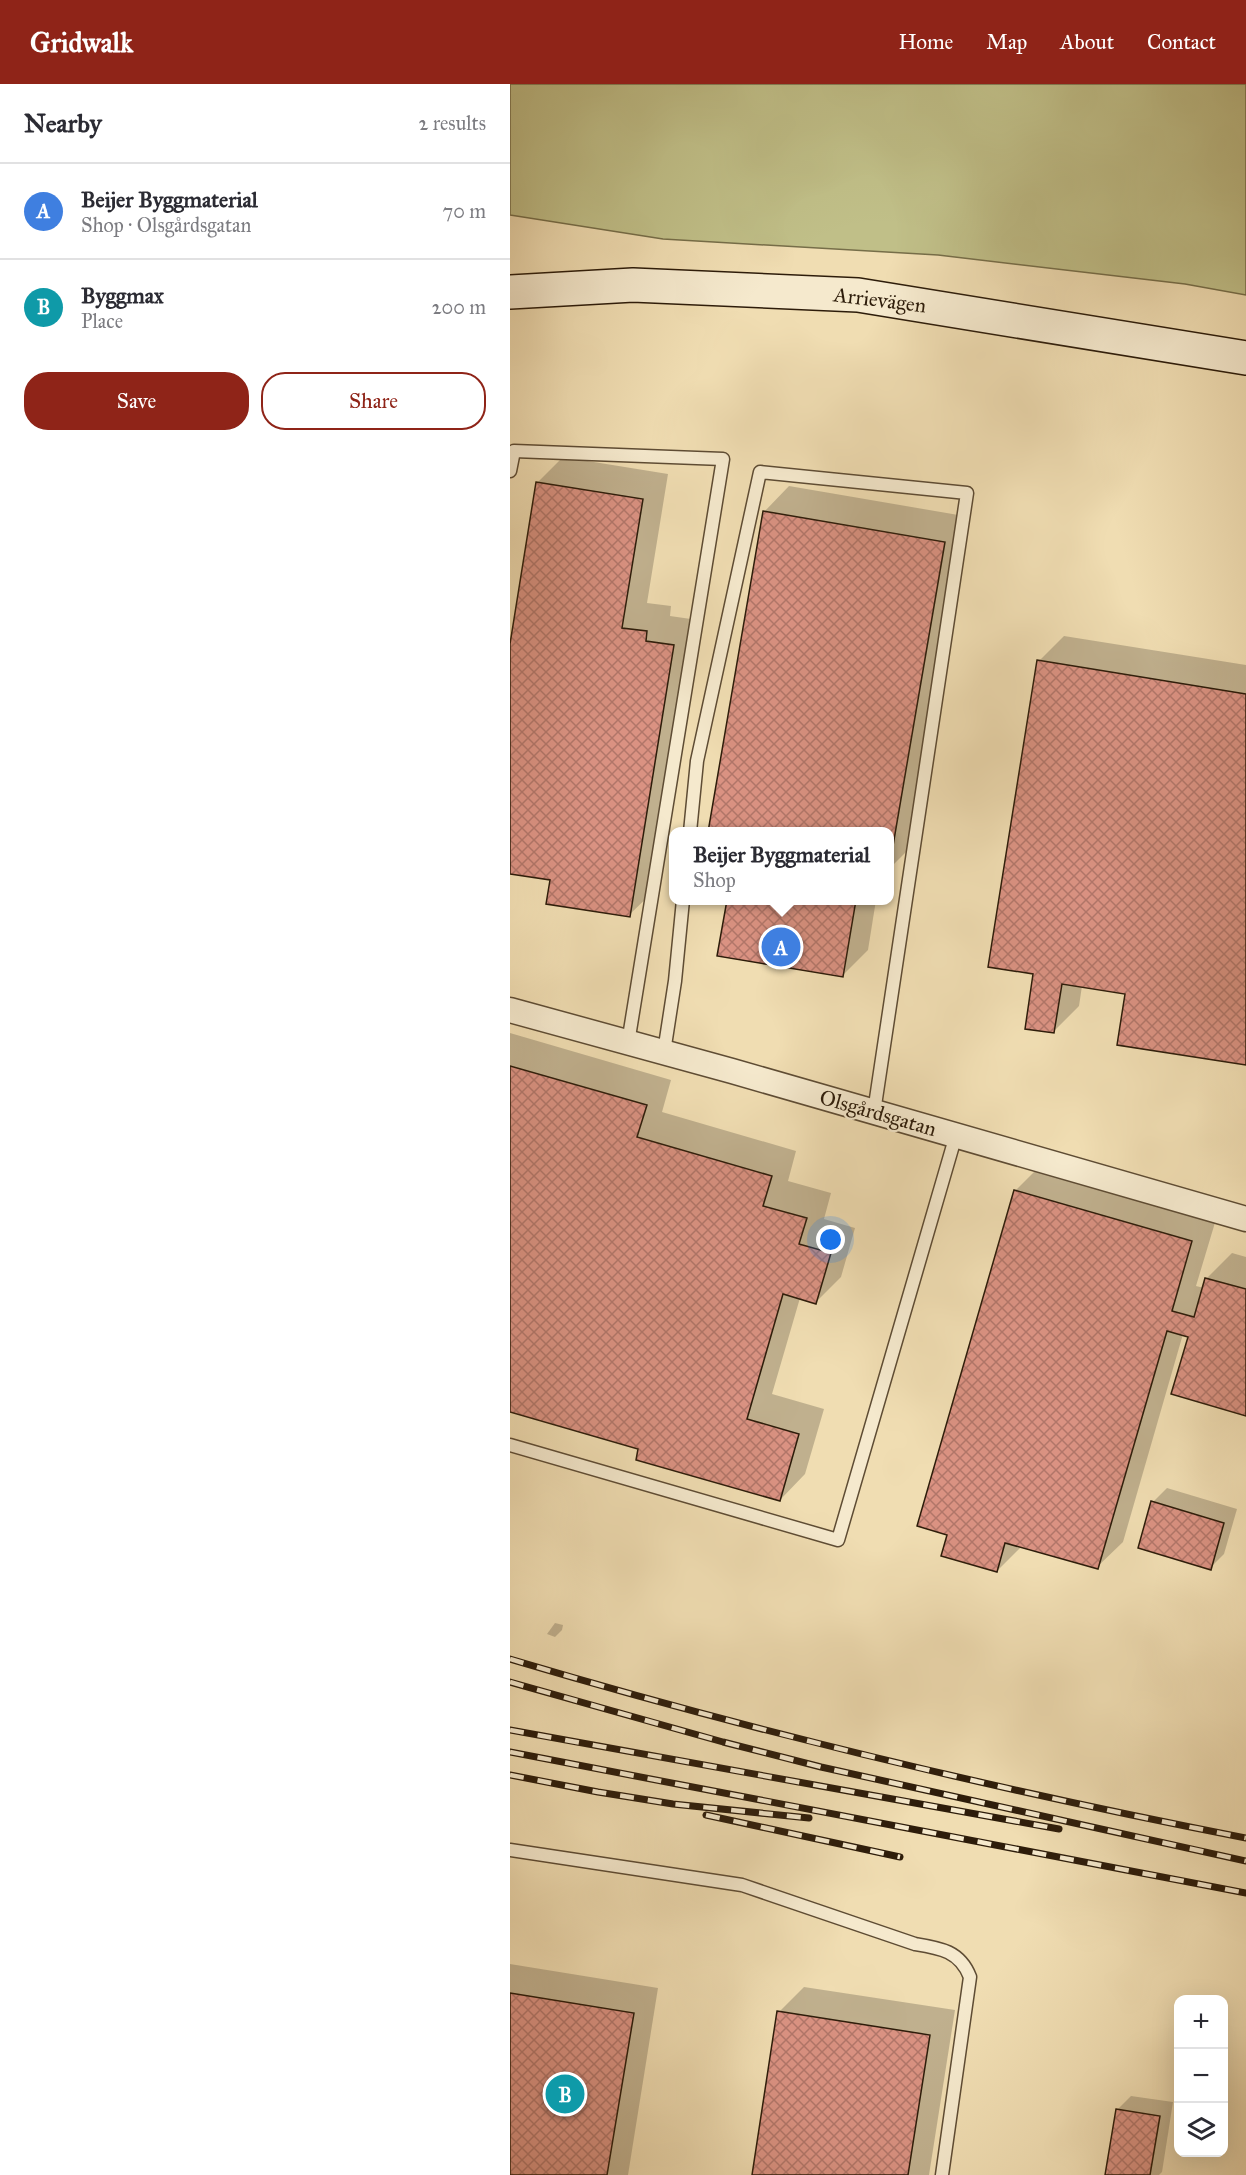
<!DOCTYPE html>
<html lang="en">
<head>
<meta charset="utf-8">
<style>
	body { margin:0; font-family:"IM FELL Great Primer",serif; background:#f2f2f3; color:#2b2b33 }
	.controls { position:absolute; right:18px; bottom:18px; display:grid; overflow:hidden; border-radius:12px; box-shadow:0 6px 24px #0002 }
	.controls button { width:54px; height:54px; display:grid; place-items:center; padding:0; border:0; border-bottom:2px solid #e1e1e2; background:#fff; color:#2b2b33; font:30px sans-serif }
	.you { position:absolute; left:321px; top:1156px; width:21px; height:21px; margin:-15px; border:4px solid #fff; border-radius:50%; background:#1a73e8; box-shadow:0 0 0 9px #1a73e833 }
	.badge { display:grid; place-items:center; width:39px; height:39px; border-radius:50%; background:#8f2418; color:#fff; font-size:20px; font-weight:700 }
	.pin { position:absolute; translate:-50% -50%; border:3px solid #fff; box-shadow:0 2px 6px #0006 }
	.popup { position:absolute; left:159px; top:743px; width:225px; height:78px; box-sizing:border-box; display:grid; place-content:center; border-radius:12px; background:#fff; filter:drop-shadow(0 2px 4px #0005); font-size:20px; white-space:nowrap; color:#7c7c81 }
	.popup b { font-size:22px; color:#2b2b33 }
	.popup::after { content:''; position:absolute; left:50%; top:100%; margin-left:-12px; border:12px solid transparent; border-top-color:#fff }
	.list { margin:0; padding:0; list-style:none }
	h2 { display:flex; justify-content:space-between; align-items:center; height:78px; margin:0; padding:0 24px; font-size:26px }
	h2 small { font-size:20px; font-weight:400; color:#7c7c81 }
	.list li { display:grid; grid-template-columns:39px 1fr auto; gap:18px; align-items:center; box-sizing:border-box; height:96px; padding:0 24px; border-top:2px solid #e1e1e2 }
	.list b { display:block; font-size:22px; white-space:nowrap }
	.list p { margin:0; font-size:20px; white-space:nowrap; color:#7c7c81 }
	.list em { font-size:20px; font-style:normal; color:#7c7c81 }
	.actions { display:flex; gap:12px; padding:18px 24px }
	.actions a { flex:1; padding:14px 0; border:2px solid #8f2418; border-radius:24px; text-align:center; font-size:21px; color:#8f2418 }
	.actions .main { background:#8f2418; color:#fff }
	.icon { flex:none; width:33px; height:33px; fill:none; stroke:currentColor; stroke-width:2; stroke-linecap:round; stroke-linejoin:round }
	.map { position:relative; flex:none; width:736px; height:2091px; overflow:hidden }
	header { display:flex; align-items:center; gap:36px; box-sizing:border-box; height:84px; padding:0 30px; background:#8f2418; color:#fff }
	header strong { font-size:28px }
	nav { display:flex; gap:33px; margin-inline-start:auto; font-size:21px }
	main { display:flex }
	aside { flex:1; background:#fff }
	.map>svg:first-child { display:block }
</style>
</head>
<body>
<header>
<strong>Gridwalk</strong>
<nav><a>Home</a><a>Map</a><a>About</a><a>Contact</a></nav>
</header>
<main>
<aside>
<h2>Nearby<small>2 results</small></h2>
<ul class="list">
<li><span class="badge" style="background:#3f7fe0">A</span><div><b>Beijer Byggmaterial</b><p>Shop · Olsgårdsgatan</p></div><em>70 m</em></li>
<li><span class="badge" style="background:#0f9aa8">B</span><div><b>Byggmax</b><p>Place</p></div><em>200 m</em></li>
</ul>
<div class="actions"><a class="main">Save</a><a>Share</a></div>
</aside>
<div class="map">
<svg width="736" height="2091" viewBox="0 0 736 2091">
	<defs>
		<pattern id="building-cross-hatch" width="8" height="8" patternUnits="userSpaceOnUse" patternTransform="scale(1.5)"><rect width="8" height="8" fill="#da9282"/><path d="M0 0l8 8M0 8l8-8" fill="none" stroke="#b17669"/></pattern>
	</defs>
	<rect width="100%" height="100%" fill="#f0ddb2"/>
	<filter id="stains"><feTurbulence type="fractalNoise" baseFrequency=".00333" numOctaves="4"/><feColorMatrix values="0 0 0 0 .2 0 0 0 0 .09 0 0 0 0 .02 0 0 0 .5 -.17"/></filter>
	<radialGradient id="worn" r=".72"><stop offset=".6" stop-color="#630" stop-opacity="0"/><stop offset="1" stop-color="#630" stop-opacity=".3"/></radialGradient>
	<polygon fill="#c0bf88" stroke="#766e49" stroke-width="1.5" points="0,0 736,0 736,211 675,200 428,171 153,155 0,131"/>
	<g fill="#0003">
		<polygon points="53,373 158,390 137,519 161,522 160,532 188,536 145,806 119,831 41,795 0,788 0,569 27,399"/>
		<polygon points="279,402 460,433 403,761 379,785 379,748 254,428"/>
		<polygon points="554,552 736,581 736,980 616,909 572,902 569,922 544,947 525,889 529,577"/>
		<polygon points="218,816 366,816 358,866 332,892"/>
		<polygon points="0,949 161,996 152,1028 286,1067 278,1097 321,1109 314,1135 345,1144 331,1193 306,1218 290,1214 262,1310 314,1325 295,1390 270,1416 130,1364 0,1327"/>
		<polygon points="531,1081 707,1132 686,1202 694,1204 697,1194 722,1169 736,1173 736,1330 680,1252 673,1250 613,1458 587,1483 512,1462 487,1487 439,1450 409,1441 506,1106"/>
		<polygon points="657,1404 727,1425 714,1470 700,1484 643,1418"/>
		<polygon points="45,1539 53,1541 52,1546 45,1553 37,1550"/>
		<polygon points="0,1880 148,1904 118,2091 0,2091"/>
		<polygon points="294,1903 445,1926 419,2091 243,2091 269,1928"/>
		<polygon points="621,2012 663,2018 652,2088 649,2091 597,2091 607,2026"/>
	</g>
	<g fill="url(#building-cross-hatch)" stroke="#2d1c0a" stroke-width="1.5">
		<polygon points="26,398 133,415 112,544 137,547 136,557 164,561 120,833 36,820 40,796 0,790 0,560"/>
		<polygon points="253,427 435,458 379,785 379,748 198,748"/>
		<polygon points="527,576 736,610 736,981 607,961 615,910 552,900 544,949 515,945 523,890 478,883"/>
		<polygon points="217,816 346,816 333,893 207,872"/>
		<polygon points="0,982 137,1021 127,1053 262,1092 253,1122 297,1134 289,1160 321,1169 306,1220 273,1210 237,1335 289,1350 270,1417 126,1376 128,1365 0,1328"/>
		<polygon points="504,1106 682,1157 662,1227 684,1233 695,1194 736,1205 736,1332 661,1310 678,1253 657,1247 588,1485 495,1459 487,1488 431,1472 437,1451 407,1442"/>
		<polygon points="641,1417 714,1439 701,1486 628,1464"/>
		<polygon points="0,1909 124,1929 97,2091 0,2091"/>
		<polygon points="267,1927 420,1951 398,2091 242,2091"/>
		<polygon points="606,2025 650,2032 640,2091 595,2091"/>
	</g>
	<g fill="none" stroke-linecap="round" stroke-linejoin="round">
		<g stroke="#5e4c34" stroke-width="15">
			<g id="service">
				<polyline points="0,387 4,367 213,375 118,959"/>
				<polyline points="180,748 187,677 250,388 457,409 364,1028"/>
				<polyline points="154,968 165,897 173,816"/>
				<polyline points="0,1361 328,1456 446,1051"/>
				<path d="M 0,1766 L 232,1801 L 405,1860 C 430,1864 450,1867 460,1893 L 432,2091"/>
			</g>
		</g>
		<g stroke="#5e4c34" stroke-width="27">
			<polyline id="minor" points="0,926 222,987 736,1135"/>
		</g>
		<g stroke="#2d1c0a" stroke-width="36">
			<polyline id="secondary" points="0,208 123,201 348,211 736,274"/>
		</g>
		<use href="#service" stroke="#f5e9cd" stroke-width="12"/>
		<use href="#minor" stroke="#f5e9cd" stroke-width="24"/>
		<use href="#secondary" stroke="#f5e9cd" stroke-width="33"/>
		<g stroke="#2d1c0a" stroke-width="7">
			<g id="rail">
				<path d="M 0,1575 C 242,1647 488,1706 736,1754"/>
				<polyline points="0,1598 213,1658 311,1683 736,1777"/>
				<polyline points="0,1646 549,1745"/>
				<polyline points="0,1668 736,1809"/>
				<polyline points="0,1691 88,1708 163,1720 299,1734"/>
				<polyline points="196,1731 390,1773"/>
			</g>
		</g>
		<use href="#rail" stroke="#f5e9cd" stroke-width="4.5" stroke-dasharray="14" stroke-linecap="butt"/>
	</g>
	<g text-anchor="middle" stroke-width="4.5" stroke-linejoin="round" paint-order="stroke">
		<g font-size="21" fill="#2d1c0a" stroke="#f5e9cd">
			<text transform="translate(370 216) rotate(7)" y="7">Arrievägen</text>
			<text transform="translate(368 1029) rotate(16)" y="7">Olsgårdsgatan</text>
		</g>
	</g>
	<rect width="100%" height="100%" filter="url(#stains)"/>
	<rect width="100%" height="100%" fill="url(#worn)"/>
</svg>
<div class="controls">
<button>+</button>
<button>−</button>
<button><svg class="icon" aria-label="layers" viewBox="0 0 24 24"><path d="M12 4l9 5-9 5-9-5zM3 14l9 5 9-5"/></svg></button>
</div>
<div class="you"></div>
<div class="pin badge" style="left:271px;top:863px;background:#3f7fe0">A</div>
<div class="popup"><b>Beijer Byggmaterial</b>Shop</div>
<div class="pin badge" style="left:55px;top:2010px;background:#0f9aa8">B</div>
</div>
</main>
</body>
</html>
